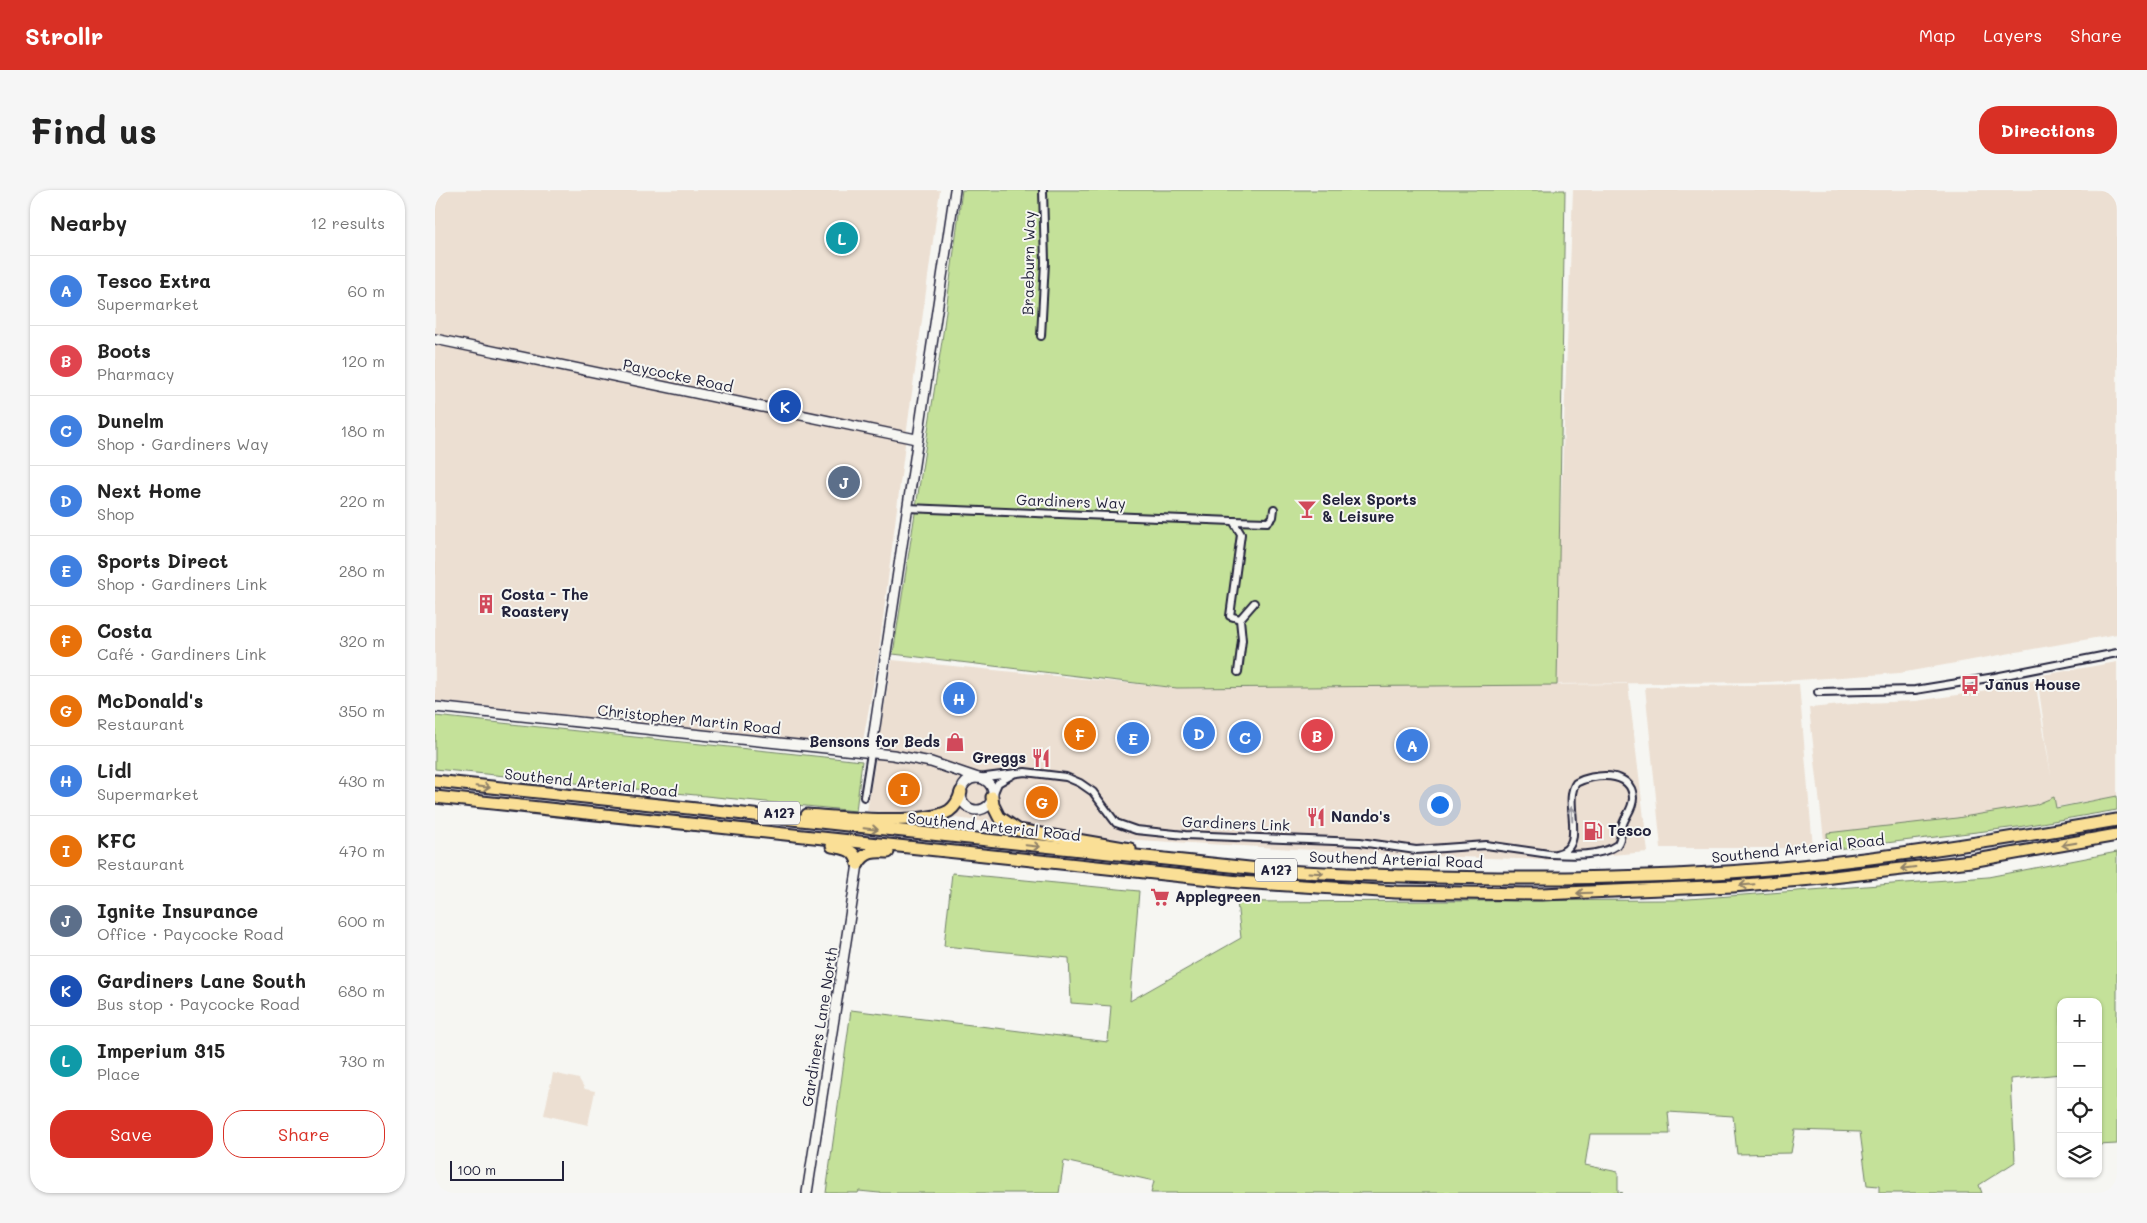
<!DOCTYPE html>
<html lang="en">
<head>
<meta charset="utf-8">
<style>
	body { margin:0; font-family:Mali,sans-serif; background:#f6f6f6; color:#222 }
	.controls { position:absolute; right:15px; bottom:15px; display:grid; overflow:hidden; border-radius:10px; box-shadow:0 1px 4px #0004 }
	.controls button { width:45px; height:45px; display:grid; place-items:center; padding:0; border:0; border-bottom:1px solid #e0e0e0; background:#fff; color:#222; font:25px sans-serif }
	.scale { position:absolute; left:15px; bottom:12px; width:114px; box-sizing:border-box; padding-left:5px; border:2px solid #22223b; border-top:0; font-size:14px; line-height:18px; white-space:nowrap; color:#22223b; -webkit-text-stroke:4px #f6f6f2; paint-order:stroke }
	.you { position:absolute; left:1004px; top:614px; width:18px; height:18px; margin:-12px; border:4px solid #fff; border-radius:50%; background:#1a73e8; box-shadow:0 0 0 8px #1a73e833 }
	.badge { display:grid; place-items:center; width:32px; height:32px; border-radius:50%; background:#d93025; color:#fff; font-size:16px; font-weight:700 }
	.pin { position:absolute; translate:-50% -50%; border:2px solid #fff; box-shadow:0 1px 5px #0006 }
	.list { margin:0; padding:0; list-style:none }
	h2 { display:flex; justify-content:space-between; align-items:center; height:65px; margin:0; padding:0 20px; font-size:21px }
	h2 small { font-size:16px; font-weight:400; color:#767676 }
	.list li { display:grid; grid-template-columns:32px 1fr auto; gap:15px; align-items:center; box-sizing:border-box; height:70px; padding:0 20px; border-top:1px solid #e0e0e0 }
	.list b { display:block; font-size:19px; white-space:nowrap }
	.list p { margin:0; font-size:16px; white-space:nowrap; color:#767676 }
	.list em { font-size:16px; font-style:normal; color:#767676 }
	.actions { display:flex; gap:10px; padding:15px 20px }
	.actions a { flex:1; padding:11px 0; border:1px solid #d93025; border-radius:20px; text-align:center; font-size:18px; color:#d93025 }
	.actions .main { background:#d93025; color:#fff }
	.icon { flex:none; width:28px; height:28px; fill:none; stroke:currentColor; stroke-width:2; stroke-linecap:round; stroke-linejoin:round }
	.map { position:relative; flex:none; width:1682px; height:1003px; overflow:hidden; border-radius:20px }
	header { display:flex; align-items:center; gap:30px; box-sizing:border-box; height:70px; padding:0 25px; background:#d93025; color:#fff }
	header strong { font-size:24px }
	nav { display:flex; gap:28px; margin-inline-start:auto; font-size:18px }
	.intro { display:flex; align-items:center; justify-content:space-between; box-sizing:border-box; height:120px; padding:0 30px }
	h1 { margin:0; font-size:35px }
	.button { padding:12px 22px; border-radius:20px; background:#d93025; color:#fff; font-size:18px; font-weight:700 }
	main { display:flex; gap:30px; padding:0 30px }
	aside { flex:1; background:#fff; border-radius:20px; box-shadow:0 1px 4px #0004 }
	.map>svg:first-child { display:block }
</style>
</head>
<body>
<header>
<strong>Strollr</strong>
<nav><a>Map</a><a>Layers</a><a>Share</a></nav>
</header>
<div class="intro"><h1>Find us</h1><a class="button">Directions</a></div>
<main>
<aside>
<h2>Nearby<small>12 results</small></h2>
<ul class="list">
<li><span class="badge" style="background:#3f7fe0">A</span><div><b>Tesco Extra</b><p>Supermarket</p></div><em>60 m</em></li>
<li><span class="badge" style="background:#e0444e">B</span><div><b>Boots</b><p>Pharmacy</p></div><em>120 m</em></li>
<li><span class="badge" style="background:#3f7fe0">C</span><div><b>Dunelm</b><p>Shop · Gardiners Way</p></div><em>180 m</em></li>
<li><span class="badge" style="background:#3f7fe0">D</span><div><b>Next Home</b><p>Shop</p></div><em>220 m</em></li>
<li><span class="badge" style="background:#3f7fe0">E</span><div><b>Sports Direct</b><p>Shop · Gardiners Link</p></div><em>280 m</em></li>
<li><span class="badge" style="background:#e8710a">F</span><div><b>Costa</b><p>Café · Gardiners Link</p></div><em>320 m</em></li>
<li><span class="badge" style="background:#e8710a">G</span><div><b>McDonald's</b><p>Restaurant</p></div><em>350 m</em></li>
<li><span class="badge" style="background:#3f7fe0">H</span><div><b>Lidl</b><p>Supermarket</p></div><em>430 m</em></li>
<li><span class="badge" style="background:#e8710a">I</span><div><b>KFC</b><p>Restaurant</p></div><em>470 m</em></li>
<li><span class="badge" style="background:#5c6f8a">J</span><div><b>Ignite Insurance</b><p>Office · Paycocke Road</p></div><em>600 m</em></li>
<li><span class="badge" style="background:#1a4fb4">K</span><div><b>Gardiners Lane South</b><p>Bus stop · Paycocke Road</p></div><em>680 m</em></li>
<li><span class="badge" style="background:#0f9aa8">L</span><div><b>Imperium 315</b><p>Place</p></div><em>730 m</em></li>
</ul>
<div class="actions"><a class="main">Save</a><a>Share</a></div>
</aside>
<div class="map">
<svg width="1682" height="1003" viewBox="0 0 1682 1003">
	<rect width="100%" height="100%" fill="#f6f6f2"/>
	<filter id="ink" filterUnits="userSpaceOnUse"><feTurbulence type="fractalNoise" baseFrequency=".02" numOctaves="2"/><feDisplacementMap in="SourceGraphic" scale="10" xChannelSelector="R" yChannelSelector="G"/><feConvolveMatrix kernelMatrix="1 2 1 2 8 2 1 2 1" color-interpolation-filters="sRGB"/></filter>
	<g filter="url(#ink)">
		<g fill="#ecdfd2">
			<polygon points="0,0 505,0 472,239 443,468 427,556 0,511"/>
			<polygon points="1138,0 1682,0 1682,444 1465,483 1333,492 1119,494"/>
			<polygon points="457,470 742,498 1193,494 1213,662 1113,670 965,665 668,648 499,625 432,621"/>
			<polygon points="1682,472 1682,606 1519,635 1389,650 1374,518 1428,513 1481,511 1536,503 1600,490 1616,586 1602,486"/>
			<polygon points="1364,494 1378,658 1226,658 1210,497"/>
			<polygon points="118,883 144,889 150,899 160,901 153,935 109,925"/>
		</g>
		<g fill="#c4e199" stroke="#73826a">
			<polygon points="527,0 1130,0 1122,495 742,498 458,464 507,151"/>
			<polygon points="0,526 427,571 421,621 0,579"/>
			<polygon points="1682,606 1682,620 1583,637 1393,660 1392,643 1522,628 1600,615 1619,607 1621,618"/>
			<polygon points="1682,662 1682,954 1663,955 1663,812 1626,812 1626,884 1576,889 1580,972 1544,995 1547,1003 1444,1003 1444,996 1432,995 1425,942 1360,940 1356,963 1302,964 1298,926 1233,922 1235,944 1155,944 1150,975 1183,982 1183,1002 1188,1003 716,1003 719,991 629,971 624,1003 444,1003 424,1001 423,1003 391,1003 416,820 673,852 676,816 636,813 634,768 509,756 517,683 704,701 695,811 806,748 802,712 1240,710 1553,687"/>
		</g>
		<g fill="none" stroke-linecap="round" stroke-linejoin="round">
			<g stroke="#22223b" stroke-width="10">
				<g id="street">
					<polyline points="606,146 610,72 608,0"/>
					<polyline points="472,318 798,331 806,344 795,426 805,429 819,413"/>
					<polyline points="798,331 833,332 838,327 839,319"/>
					<polyline points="803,482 807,450 805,429"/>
					<polyline points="1383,502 1480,500 1560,487 1682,463"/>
					<path d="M 543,588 L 590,582 L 631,587 L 645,593 L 658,602 L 681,633 L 701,640 L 750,645 L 925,652 L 981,660 L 1051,655 L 1114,664 C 1135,665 1165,667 1182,655 C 1187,649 1185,644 1187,637 C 1189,627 1198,620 1198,608 C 1197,579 1157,584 1141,593 C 1127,612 1154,658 1121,664"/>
					<polyline points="429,607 436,563"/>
					<polyline points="557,607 563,593 577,585"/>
				</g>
			</g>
			<g stroke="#22223b" stroke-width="12">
				<g id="secondary">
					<polyline points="0,149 481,249"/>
					<polyline points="0,517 458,565 496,572 543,588"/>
					<polyline points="436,563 520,0"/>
					<circle cx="542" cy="604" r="16"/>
					<polyline points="372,1003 423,674"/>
				</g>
			</g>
			<g stroke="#22223b" stroke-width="15">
				<g id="highway">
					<path d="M 0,591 L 833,680 C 969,688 1104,691 1240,685 C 1389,679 1536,655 1682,630"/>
					<polyline points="0,607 804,692 961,702 1106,704 1298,696 1389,688 1536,671 1682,645"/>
					<polyline points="557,607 558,615 564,627 583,640 695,659"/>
					<path d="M 372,625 C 404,627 488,636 514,621 C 521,616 524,610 526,602"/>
					<path d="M 397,656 C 410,658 421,660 423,674"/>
					<path d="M 423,674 C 430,661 440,661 453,662"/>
				</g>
			</g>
			<use href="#street" stroke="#f6f6f2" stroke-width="6"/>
			<use href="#secondary" stroke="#f6f6f2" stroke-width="9"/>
			<use href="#highway" stroke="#fadf96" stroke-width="11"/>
		</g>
		<defs><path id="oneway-shaft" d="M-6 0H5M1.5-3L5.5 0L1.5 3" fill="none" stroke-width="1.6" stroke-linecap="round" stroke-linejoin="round" transform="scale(1.25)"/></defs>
		<g stroke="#8e8068">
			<use href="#oneway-shaft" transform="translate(48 597) rotate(6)"/>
			<use href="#oneway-shaft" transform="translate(436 639) rotate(6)"/>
			<use href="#oneway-shaft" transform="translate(1634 654) rotate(170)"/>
			<use href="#oneway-shaft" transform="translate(598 656) rotate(6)"/>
			<use href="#oneway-shaft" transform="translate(1473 678) rotate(173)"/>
			<use href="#oneway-shaft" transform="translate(881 683) rotate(3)"/>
			<use href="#oneway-shaft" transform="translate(1312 695) rotate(175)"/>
			<use href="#oneway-shaft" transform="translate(1149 703) rotate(178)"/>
		</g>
		<use stroke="#9797a0" href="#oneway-shaft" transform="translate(1137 624) rotate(-92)"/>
	</g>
	<defs>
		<g id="bar-bare" transform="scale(1.5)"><path d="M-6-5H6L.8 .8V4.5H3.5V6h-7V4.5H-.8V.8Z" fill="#d1495b" stroke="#f6f6f2" stroke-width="2.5" paint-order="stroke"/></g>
		<g id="building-bare" transform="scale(1.5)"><path d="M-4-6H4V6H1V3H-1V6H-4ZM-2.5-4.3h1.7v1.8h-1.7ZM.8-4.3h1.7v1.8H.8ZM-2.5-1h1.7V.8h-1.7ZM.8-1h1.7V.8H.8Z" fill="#d1495b" stroke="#f6f6f2" stroke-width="2.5" paint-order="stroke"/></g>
		<g id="bus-bare" transform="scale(1.5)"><path d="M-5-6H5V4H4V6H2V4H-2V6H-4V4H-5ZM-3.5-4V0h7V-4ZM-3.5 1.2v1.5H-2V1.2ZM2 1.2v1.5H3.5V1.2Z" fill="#d1495b" stroke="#f6f6f2" stroke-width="2.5" paint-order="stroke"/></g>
		<g id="shop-bare" transform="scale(1.5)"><path d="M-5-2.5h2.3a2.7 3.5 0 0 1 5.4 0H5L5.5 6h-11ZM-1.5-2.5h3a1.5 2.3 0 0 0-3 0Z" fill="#d1495b" stroke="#f6f6f2" stroke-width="2.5" paint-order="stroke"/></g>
		<g id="restaurant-bare" transform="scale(1.5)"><path d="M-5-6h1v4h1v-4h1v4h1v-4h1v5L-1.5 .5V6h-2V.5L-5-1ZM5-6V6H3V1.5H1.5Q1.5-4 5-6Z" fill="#d1495b" stroke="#f6f6f2" stroke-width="2.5" paint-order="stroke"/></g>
		<g id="fuel-bare" transform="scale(1.5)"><path d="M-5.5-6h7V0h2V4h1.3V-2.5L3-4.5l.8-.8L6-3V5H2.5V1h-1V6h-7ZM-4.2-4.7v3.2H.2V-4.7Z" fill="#d1495b" stroke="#f6f6f2" stroke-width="2.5" paint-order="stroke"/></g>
		<g id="supermarket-bare" transform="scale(1.5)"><path d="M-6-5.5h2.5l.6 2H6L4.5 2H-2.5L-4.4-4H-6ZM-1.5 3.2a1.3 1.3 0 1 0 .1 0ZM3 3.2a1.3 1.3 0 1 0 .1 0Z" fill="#d1495b" stroke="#f6f6f2" stroke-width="2.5" paint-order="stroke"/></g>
	</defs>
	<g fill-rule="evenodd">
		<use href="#bar-bare" x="872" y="319"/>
		<use href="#building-bare" x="51" y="414"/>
		<use href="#bus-bare" x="1535" y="495"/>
		<use href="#shop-bare" x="520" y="552"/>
		<use href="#restaurant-bare" x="606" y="568"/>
		<use href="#restaurant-bare" x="881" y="627"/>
		<use href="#fuel-bare" x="1158" y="641"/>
		<use href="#supermarket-bare" x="725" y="707"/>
	</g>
	<g text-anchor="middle" stroke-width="4" stroke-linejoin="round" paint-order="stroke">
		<g fill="#f6f6f2" stroke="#626272" stroke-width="1">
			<rect x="323" y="611.5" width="42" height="23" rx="4"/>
			<rect x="820" y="668.5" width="42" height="23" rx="4"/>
		</g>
		<g font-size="14" font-weight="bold" fill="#22223b">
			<text x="344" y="628">A127</text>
			<text x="841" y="685">A127</text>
		</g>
		<g font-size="15" fill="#22223b" stroke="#f6f6f2">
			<text transform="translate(594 73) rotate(-89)" y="5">Braeburn Way</text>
			<text transform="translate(243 186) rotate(12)" y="5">Paycocke Road</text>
			<text transform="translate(636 312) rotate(2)" y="5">Gardiners Way</text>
			<text transform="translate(254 530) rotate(6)" y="5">Christopher Martin Road</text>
			<text transform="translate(156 593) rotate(6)" y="5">Southend Arterial Road</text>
			<text transform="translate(801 634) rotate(2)" y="5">Gardiners Link</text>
			<text transform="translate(559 637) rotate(6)" y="5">Southend Arterial Road</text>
			<text transform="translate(1363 659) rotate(-6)" y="5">Southend Arterial Road</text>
			<text transform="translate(961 670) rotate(2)" y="5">Southend Arterial Road</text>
			<text transform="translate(385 837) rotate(-81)" y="5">Gardiners Lane North</text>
		</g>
		<g font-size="15" font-weight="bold" fill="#22223b" stroke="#f6f6f2" text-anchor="start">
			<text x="887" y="315">Selex Sports<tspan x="887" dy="17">&amp; Leisure</tspan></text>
			<text x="66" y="410">Costa - The<tspan x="66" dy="17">Roastery</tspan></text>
			<text x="1550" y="500">Janus House</text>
			<text x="505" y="557" text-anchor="end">Bensons for Beds</text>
			<text x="591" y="573" text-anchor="end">Greggs</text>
			<text x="896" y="632">Nando's</text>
			<text x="1173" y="646">Tesco</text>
			<text x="740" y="712">Applegreen</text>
		</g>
	</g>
</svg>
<div class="controls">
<button>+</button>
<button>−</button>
<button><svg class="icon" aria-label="locate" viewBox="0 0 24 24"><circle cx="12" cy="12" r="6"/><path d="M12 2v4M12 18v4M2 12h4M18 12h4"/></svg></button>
<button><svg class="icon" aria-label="layers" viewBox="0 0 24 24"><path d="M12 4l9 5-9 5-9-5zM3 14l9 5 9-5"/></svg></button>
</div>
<div class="scale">100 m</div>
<div class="you"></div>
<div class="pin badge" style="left:977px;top:555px;background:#3f7fe0">A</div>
<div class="pin badge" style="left:882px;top:545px;background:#e0444e">B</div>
<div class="pin badge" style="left:810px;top:547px;background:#3f7fe0">C</div>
<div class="pin badge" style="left:764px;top:543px;background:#3f7fe0">D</div>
<div class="pin badge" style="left:698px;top:548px;background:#3f7fe0">E</div>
<div class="pin badge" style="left:645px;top:544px;background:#e8710a">F</div>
<div class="pin badge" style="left:607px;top:612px;background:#e8710a">G</div>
<div class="pin badge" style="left:524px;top:508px;background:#3f7fe0">H</div>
<div class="pin badge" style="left:469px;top:599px;background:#e8710a">I</div>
<div class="pin badge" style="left:409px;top:292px;background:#5c6f8a">J</div>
<div class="pin badge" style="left:350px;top:216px;background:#1a4fb4">K</div>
<div class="pin badge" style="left:407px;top:48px;background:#0f9aa8">L</div>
</div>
</main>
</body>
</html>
